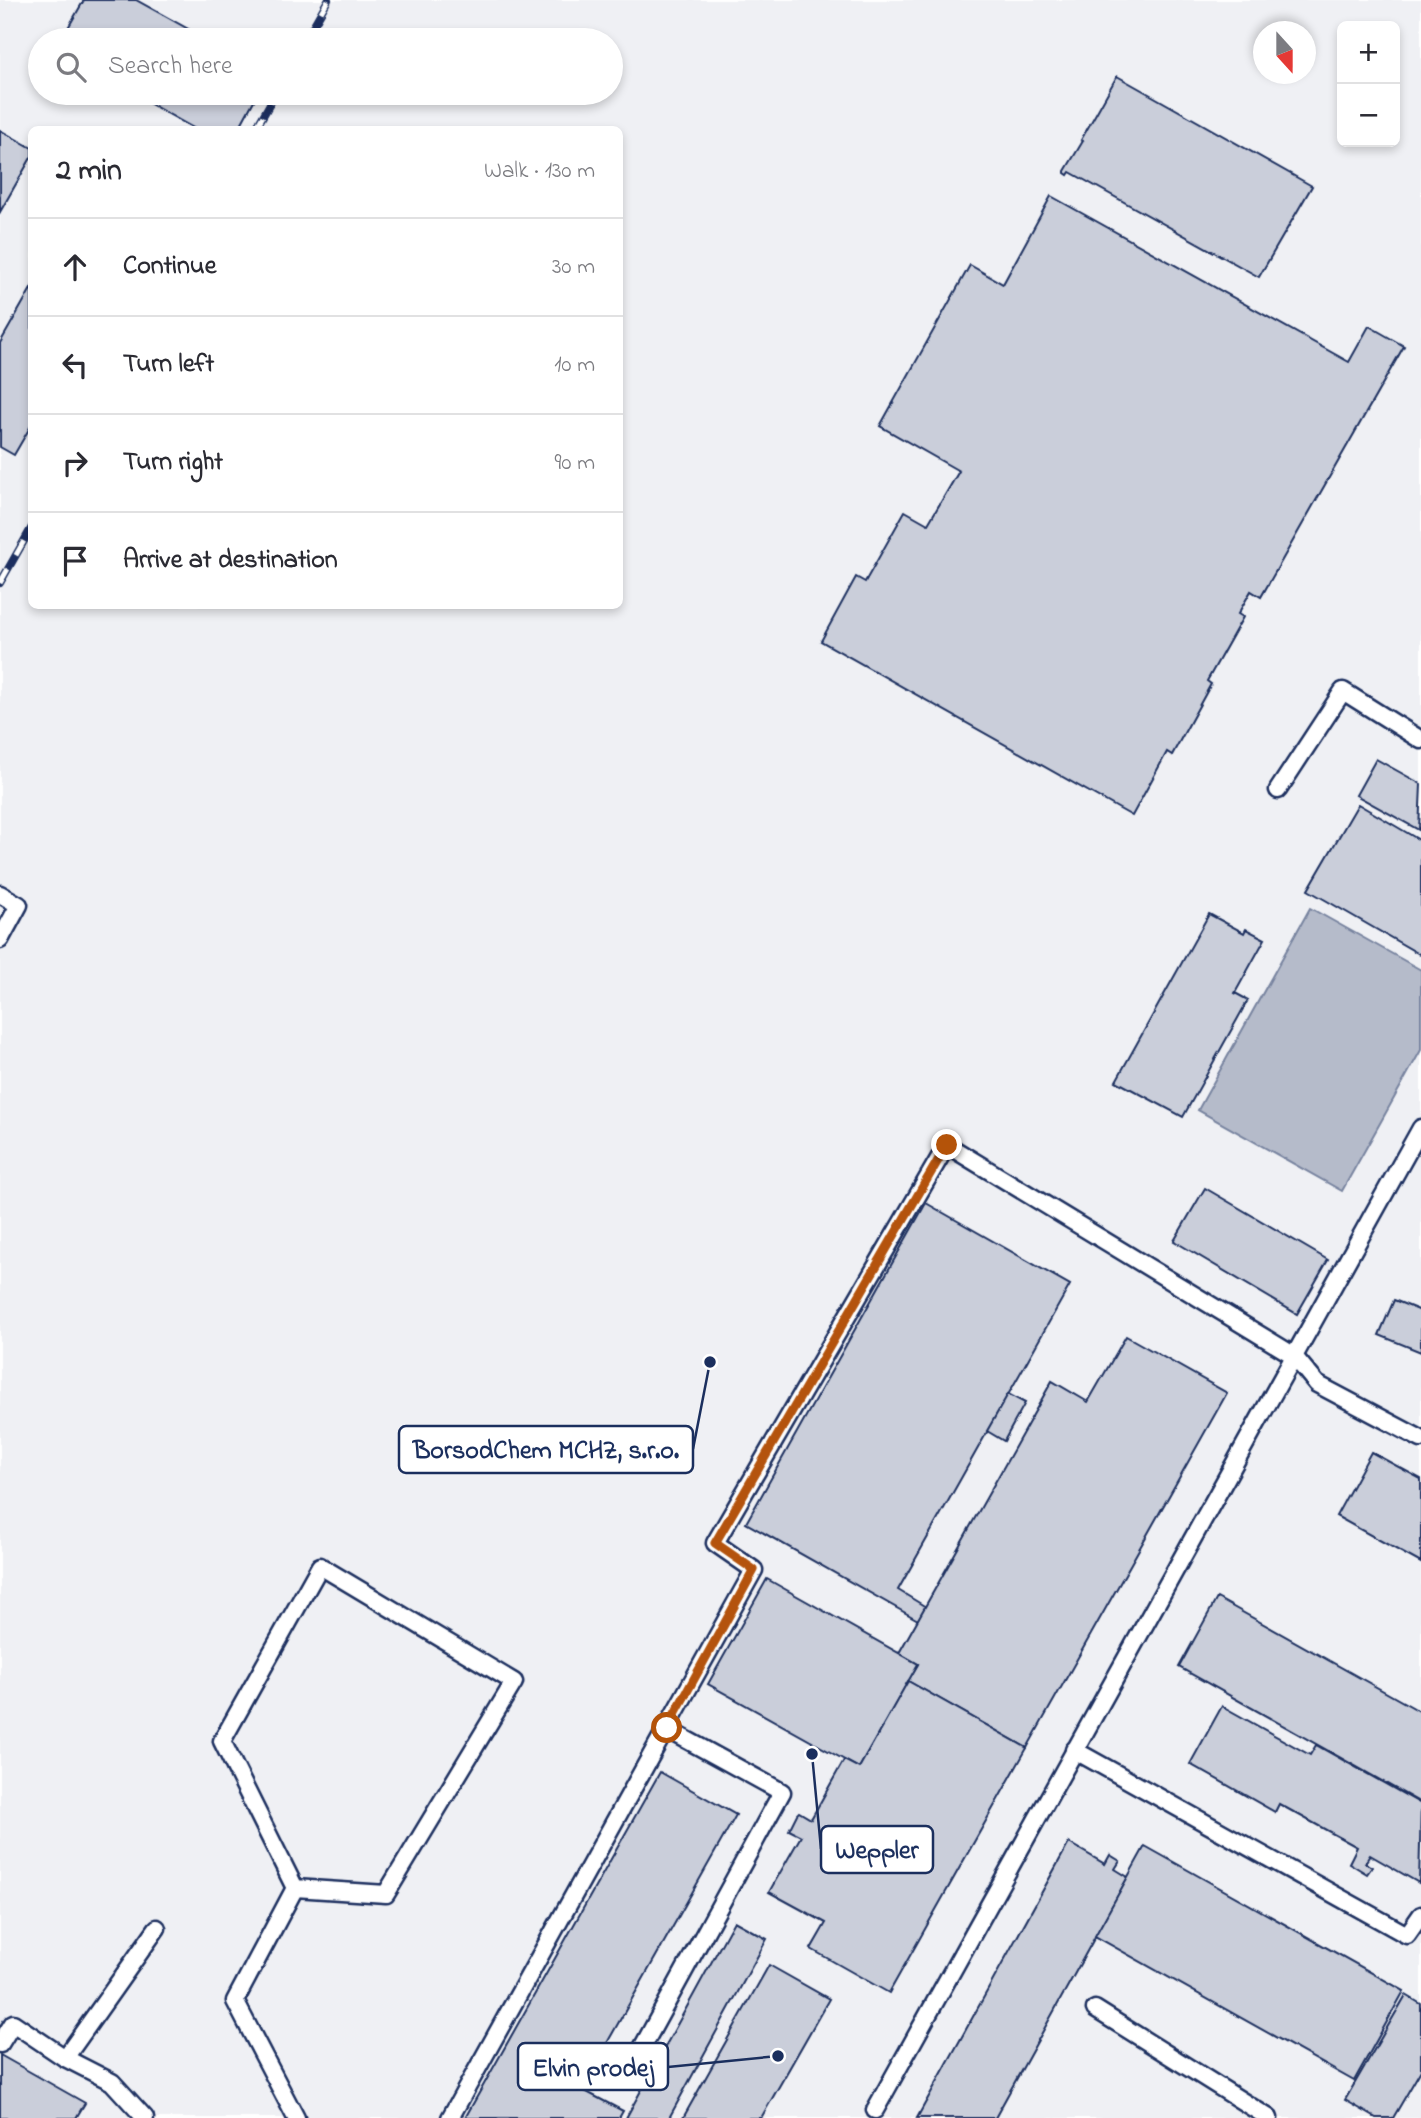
<!DOCTYPE html>
<html lang="en">
<head>
<meta charset="utf-8">
<style>
	body { margin:0; font-family:"Indie Flower",sans-serif; background:#f2f2f3; color:#2b2b33 }
	.controls { position:absolute; right:21px; top:21px; display:grid; overflow:hidden; border-radius:10px; box-shadow:0 4px 10px #0003 }
	.controls button { width:63px; height:63px; display:grid; place-items:center; padding:0; border:0; border-bottom:2px solid #e1e1e2; background:#fff; color:#2b2b33; font:35px sans-serif }
	.compass { position:absolute; left:1253px; top:21px; width:63px; height:63px; border-radius:50%; background:#fff; box-shadow:0 4px 10px #0003; rotate:159deg }
	.stop { position:absolute; width:21px; height:21px; margin:-16px; border:5px solid #b45309; border-radius:50%; background:#fff }
	.stop.end { background:#b45309; border-color:#fff; box-shadow:0 2px 7px #0008 }
	.list { margin:0; padding:0; list-style:none }
	h2 { display:flex; justify-content:space-between; align-items:center; height:91px; margin:0; padding:0 28px; font-size:30px }
	h2 small { font-size:23px; font-weight:400; color:#7c7c81 }
	.list li { display:grid; grid-template-columns:46px 1fr auto; gap:21px; align-items:center; box-sizing:border-box; height:98px; padding:0 28px; border-top:2px solid #e1e1e2 }
	.list b { display:block; font-size:26px; white-space:nowrap }
	.list em { font-size:23px; font-style:normal; color:#7c7c81 }
	.icon { flex:none; width:38px; height:38px; fill:none; stroke:currentColor; stroke-width:2; stroke-linecap:round; stroke-linejoin:round }
	.map { position:relative; flex:none; width:1421px; height:2118px; overflow:hidden }
	.search { position:absolute; background:#fff; box-shadow:0 4px 10px #0003; left:28px; top:28px; width:595px; height:77px; display:flex; align-items:center; gap:18px; box-sizing:border-box; padding:0 24px; border-radius:38px; color:#7c7c81; font-size:26px }
	.panel { position:absolute; background:#fff; box-shadow:0 4px 10px #0003; left:28px; top:126px; width:595px; height:483px; border-radius:10px }
	.map>svg:first-child { display:block }
</style>
</head>
<body>
<div class="map">
<svg width="1421" height="2118" viewBox="0 0 1421 2118">
	<rect width="100%" height="100%" fill="#fff"/>
	<filter id="ink" filterUnits="userSpaceOnUse"><feTurbulence type="fractalNoise" baseFrequency=".0143" numOctaves="2"/><feDisplacementMap in="SourceGraphic" scale="14" xChannelSelector="R" yChannelSelector="G"/><feConvolveMatrix kernelMatrix="1 2 1 2 8 2 1 2 1" color-interpolation-filters="sRGB"/></filter>
	<g filter="url(#ink)">
		<path fill="#eff0f4" fill-rule="evenodd" d="M 0,0 L 1421,0 L 1421,2118 L 0,2118 ZM 1342,26 L 1395,26 L 1395,142 L 1342,142 ZM 1264,32 L 1306,32 L 1306,74 L 1264,74 ZM 40,40 L 611,40 L 611,93 L 40,93 ZM 32,130 L 620,130 L 620,606 L 32,606 Z"/>
		<polygon fill="#b5bbca" stroke="#77839f" stroke-width="2" points="1310,908 1421,970 1421,1050 1342,1191 1198,1110"/>
		<g fill="#caceda" stroke="#1b2f5e" stroke-width="2">
			<polygon points="84,0 136,0 208,40 61,40"/>
			<polygon points="1117,76 1312,186 1259,277 1070,172 1068,175 1065,173 1065,171 1083,141 1081,140"/>
			<polygon points="131,93 258,93 238,130 197,130"/>
			<polygon points="0,130 32,148 32,156 0,212"/>
			<polygon points="1051,196 1349,362 1369,326 1404,346 1261,597 1251,591 1238,614 1243,617 1207,681 1211,684 1172,755 1167,752 1132,816 821,641 856,577 865,582 905,511 928,524 959,471 880,426 970,265 1003,284"/>
			<polygon points="32,287 32,424 14,455 0,447 0,343"/>
			<polygon points="1376,759 1421,784 1419,830 1356,795"/>
			<polygon points="1358,804 1421,841 1421,955 1308,890"/>
			<polygon points="1209,914 1244,933 1246,929 1265,939 1235,993 1248,1000 1183,1117 1116,1081"/>
			<polygon points="1205,1188 1328,1260 1297,1314 1174,1241"/>
			<polygon points="926,1203 1070,1285 898,1590 926,1607 918,1620 746,1523"/>
			<polygon points="1394,1300 1421,1311 1421,1352 1379,1335"/>
			<polygon points="1126,1336 1227,1393 1027,1748 908,1681 918,1664 899,1653 1052,1381 1088,1402"/>
			<polygon points="1008,1394 1025,1403 1004,1441 987,1431"/>
			<polygon points="1371,1452 1421,1479 1421,1563 1336,1516"/>
			<polygon points="767,1579 918,1664 859,1768 708,1684"/>
			<polygon points="1217,1598 1421,1712 1421,1803 1179,1667"/>
			<polygon points="908,1681 1027,1748 889,1993 811,1949 826,1923 769,1892 801,1836 789,1830 797,1814 799,1812 811,1819 844,1760 859,1768"/>
			<polygon points="1222,1706 1310,1755 1316,1745 1421,1804 1419,1883 1370,1855 1365,1863 1372,1867 1367,1874 1349,1863 1357,1847 1279,1804 1275,1812 1190,1764"/>
			<polygon points="660,1772 736,1815 581,2089 623,2111 619,2118 465,2118"/>
			<polygon points="1069,1843 1105,1864 1110,1855 1120,1861 1115,1869 1128,1877 995,2118 917,2118"/>
			<polygon points="1145,1846 1404,1991 1354,2081 1095,1936"/>
			<polygon points="734,1921 767,1939 669,2118 626,2118"/>
			<polygon points="769,1965 829,1999 761,2118 683,2118"/>
			<polygon points="1406,1995 1421,2004 1421,2070 1393,2118 1376,2118 1345,2100"/>
			<polygon points="0,2055 85,2103 76,2118 0,2118"/>
		</g>
		<g fill="none" stroke-linecap="round" stroke-linejoin="round">
			<g stroke="#1b2f5e" stroke-width="21">
				<g id="lane">
					<polyline points="1278,790 1343,691 1421,740"/>
					<polyline points="0,894 19,905 0,940"/>
					<polygon points="320,1566 514,1682 386,1894 295,1888 222,1741"/>
					<polyline points="1074,1750 1407,1935 1421,1915"/>
					<polyline points="295,1888 235,2001 296,2118"/>
					<polyline points="1095,2009 1269,2118"/>
					<polyline points="0,2044 13,2023 65,2058 112,2082 145,2118"/>
					<polyline points="65,2058 157,1928"/>
					<polyline points="631,2068 782,1792 667,1729"/>
					<polyline points="875,2110 1421,1128"/>
					<polyline points="450,2118 754,1570 715,1543 947,1145 1293,1355 1317,1384 1421,1439"/>
				</g>
			</g>
			<use href="#lane" stroke="#fff" stroke-width="16"/>
			<g stroke="#1b2f5e" stroke-width="8">
				<g id="rail">
					<polyline points="305,40 328,0"/>
					<polyline points="255,130 276,93"/>
					<polyline points="0,583 32,527"/>
				</g>
			</g>
			<use href="#rail" stroke="#fff" stroke-width="5" stroke-dasharray="16" stroke-linecap="butt"/>
		</g>
	</g>
	<g fill="none" stroke-linecap="round" stroke-linejoin="round" filter="url(#ink)">
		<polyline stroke="#b45309" stroke-width="9" points="667,1728 754,1570 715,1543 947,1145"/>
	</g>
	<path fill="none" stroke="#1b2f5e" stroke-width="2.5" d="M710 1362L693 1449M812 1754L821 1849M778 2056L668 2067"/>
	<g fill="#1b2f5e" stroke="#fff" stroke-width="2.5">
		<circle cx="710" cy="1362" r="7"/>
		<circle cx="812" cy="1754" r="7"/>
		<circle cx="778" cy="2056" r="7"/>
	</g>
	<g fill="#fff" stroke="#1b2f5e" stroke-width="2.5">
		<rect x="399" y="1426" width="294" height="47" rx="7"/>
		<rect x="821" y="1826" width="112" height="47" rx="7"/>
		<rect x="518" y="2043" width="150" height="47" rx="7"/>
	</g>
	<g font-size="26" text-anchor="middle" font-weight="bold" fill="#1b2f5e">
		<text x="546" y="1458">BorsodChem MCHZ, s.r.o.</text>
		<text x="877" y="1858">Weppler</text>
		<text x="593" y="2076">Elvin prodej</text>
	</g>
</svg>
<div class="controls">
<button>+</button>
<button>−</button>
</div>
<svg class="compass" viewBox="-18 -18 36 36"><path d="M0-13l5 13h-10z" fill="#e53935"/><path d="M0 13l5-13h-10z" fill="#7c7c81"/></svg>
<div class="stop" style="left:667px;top:1728px"></div>
<div class="stop end" style="left:947px;top:1145px"></div>
<div class="search"><svg class="icon" aria-label="search" viewBox="0 0 24 24"><circle cx="10" cy="10" r="6"/><path d="M15 15l6 6"/></svg>Search here</div>
<section class="panel">
<h2>2 min<small>Walk · 130 m</small></h2>
<ul class="list">
<li><svg class="icon" aria-label="ahead" viewBox="0 0 24 24"><path d="M12 20V5M6 11l6-6 6 6"/></svg><div><b>Continue</b></div><em>30 m</em></li>
<li><svg class="icon" aria-label="left" viewBox="0 0 24 24"><path d="M17 20v-9H6M10 6l-5 5 5 5"/></svg><div><b>Turn left</b></div><em>10 m</em></li>
<li><svg class="icon" aria-label="right" viewBox="0 0 24 24"><path d="M7 20v-9h11M14 6l5 5-5 5"/></svg><div><b>Turn right</b></div><em>90 m</em></li>
<li><svg class="icon" aria-label="arrive" viewBox="0 0 24 24"><path d="M6 21V4h12l-3 4 3 4H6"/></svg><div><b>Arrive at destination</b></div></li>
</ul>
</section>
</div>
</body>
</html>
